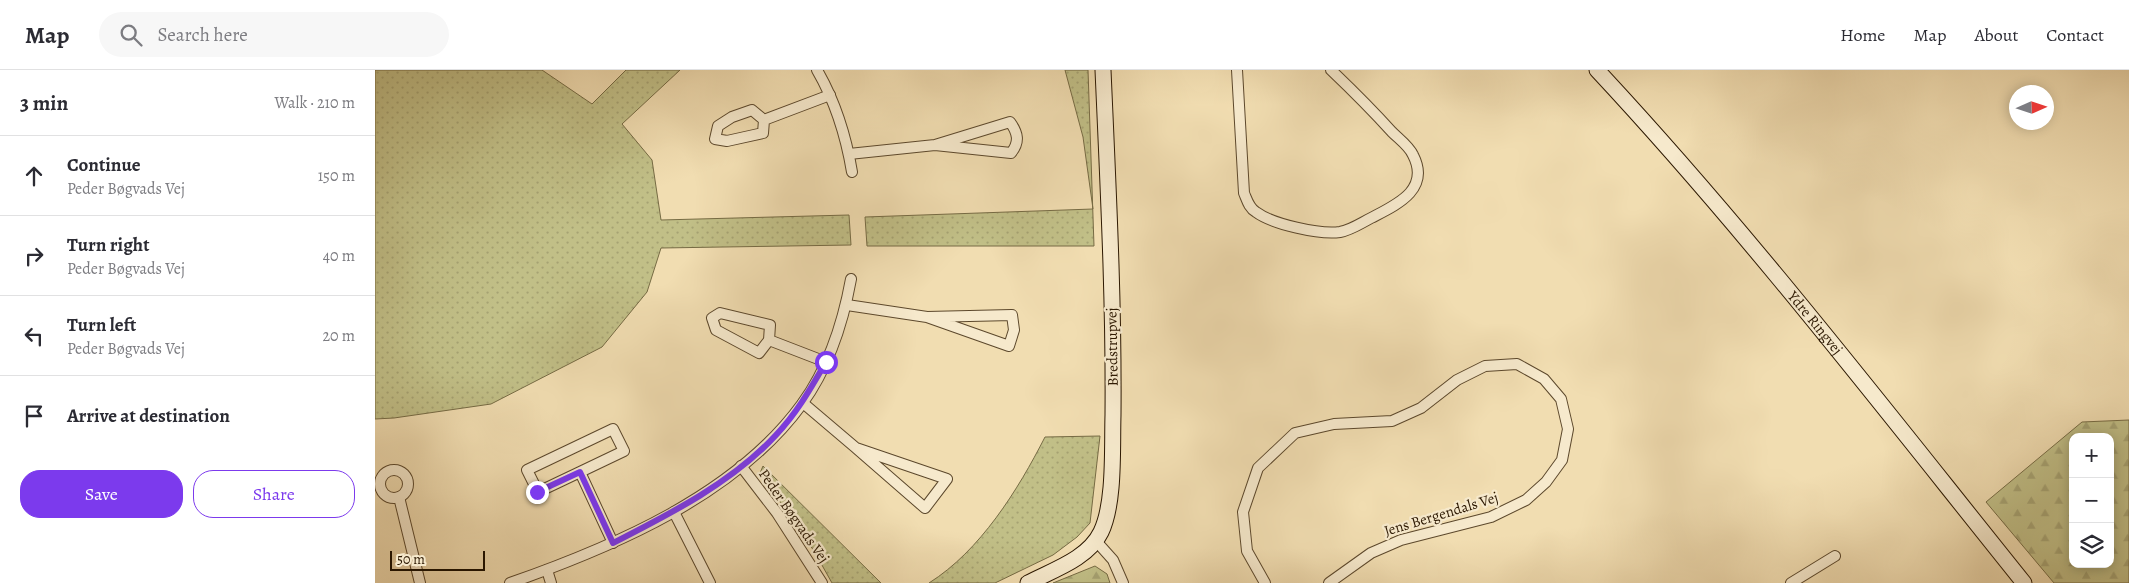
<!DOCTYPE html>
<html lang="en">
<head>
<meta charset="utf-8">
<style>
	body { margin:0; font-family:Alegreya,serif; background:#f7f7f7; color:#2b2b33 }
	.controls { position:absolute; right:15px; bottom:15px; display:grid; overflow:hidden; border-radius:10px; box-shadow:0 2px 12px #0003 }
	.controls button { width:45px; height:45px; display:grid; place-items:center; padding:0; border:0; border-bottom:1px solid #e1e1e2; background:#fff; color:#2b2b33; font:25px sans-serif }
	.compass { position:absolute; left:1634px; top:15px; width:45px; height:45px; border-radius:50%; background:#fff; box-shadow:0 2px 12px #0003; rotate:87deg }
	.scale { position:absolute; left:15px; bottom:12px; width:95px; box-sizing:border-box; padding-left:5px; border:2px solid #2b1700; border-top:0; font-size:14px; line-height:18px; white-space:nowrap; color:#2b1700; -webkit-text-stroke:4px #f6e9cc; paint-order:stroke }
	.stop { position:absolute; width:15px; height:15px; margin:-11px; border:4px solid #7c3aed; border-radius:50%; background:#fff }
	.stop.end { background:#7c3aed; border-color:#fff; box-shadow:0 1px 5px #0008 }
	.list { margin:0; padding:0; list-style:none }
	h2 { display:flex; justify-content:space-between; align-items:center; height:65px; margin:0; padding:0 20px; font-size:21px }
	h2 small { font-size:16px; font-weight:400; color:#7c7c81 }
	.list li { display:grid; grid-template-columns:32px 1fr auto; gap:15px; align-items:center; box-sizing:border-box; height:80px; padding:0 20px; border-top:1px solid #e1e1e2 }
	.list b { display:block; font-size:19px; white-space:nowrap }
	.list p { margin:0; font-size:16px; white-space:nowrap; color:#7c7c81 }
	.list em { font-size:16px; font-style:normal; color:#7c7c81 }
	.actions { display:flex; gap:10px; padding:15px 20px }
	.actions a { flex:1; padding:11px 0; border:1px solid #7c3aed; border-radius:20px; text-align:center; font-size:18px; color:#7c3aed }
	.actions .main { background:#7c3aed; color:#fff }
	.icon { flex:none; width:28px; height:28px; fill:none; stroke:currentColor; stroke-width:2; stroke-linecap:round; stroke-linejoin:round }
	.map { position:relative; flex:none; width:1754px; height:513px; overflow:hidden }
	header { display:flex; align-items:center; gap:30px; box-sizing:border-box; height:70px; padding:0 25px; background:#fff; border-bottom:1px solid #e1e1e2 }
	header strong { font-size:24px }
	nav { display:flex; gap:28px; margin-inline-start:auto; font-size:18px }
	.search { width:350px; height:45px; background:#f7f7f7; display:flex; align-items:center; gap:12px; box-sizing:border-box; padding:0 18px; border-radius:28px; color:#7c7c81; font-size:19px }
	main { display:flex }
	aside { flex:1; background:#fff }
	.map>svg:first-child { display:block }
</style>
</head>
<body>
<header>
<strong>Map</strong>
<div class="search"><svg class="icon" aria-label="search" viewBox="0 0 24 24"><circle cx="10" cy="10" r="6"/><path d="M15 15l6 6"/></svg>Search here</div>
<nav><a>Home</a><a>Map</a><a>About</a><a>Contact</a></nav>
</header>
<main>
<aside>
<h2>3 min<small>Walk · 210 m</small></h2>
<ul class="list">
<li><svg class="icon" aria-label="ahead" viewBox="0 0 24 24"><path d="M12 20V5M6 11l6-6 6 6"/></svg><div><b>Continue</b><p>Peder Bøgvads Vej</p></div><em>150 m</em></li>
<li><svg class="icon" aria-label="right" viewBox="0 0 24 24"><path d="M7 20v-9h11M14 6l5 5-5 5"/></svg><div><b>Turn right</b><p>Peder Bøgvads Vej</p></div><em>40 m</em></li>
<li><svg class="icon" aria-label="left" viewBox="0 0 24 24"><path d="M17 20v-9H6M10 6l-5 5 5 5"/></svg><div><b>Turn left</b><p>Peder Bøgvads Vej</p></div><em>20 m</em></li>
<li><svg class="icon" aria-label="arrive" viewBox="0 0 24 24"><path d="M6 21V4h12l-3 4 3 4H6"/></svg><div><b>Arrive at destination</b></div></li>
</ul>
<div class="actions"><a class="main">Save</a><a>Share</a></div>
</aside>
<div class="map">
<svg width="1754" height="513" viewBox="0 0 1754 513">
	<defs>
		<pattern id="grass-dots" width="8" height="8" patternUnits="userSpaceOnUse" patternTransform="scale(1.25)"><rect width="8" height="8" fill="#c1bf87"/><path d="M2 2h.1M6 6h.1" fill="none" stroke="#a6a373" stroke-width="1.8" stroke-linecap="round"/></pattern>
		<pattern id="forest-firs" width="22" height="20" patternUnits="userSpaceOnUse" patternTransform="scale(1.25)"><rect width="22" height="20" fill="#c1bf87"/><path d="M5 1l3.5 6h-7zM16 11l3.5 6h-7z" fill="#a6a373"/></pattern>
	</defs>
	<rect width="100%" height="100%" fill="#f1ddb1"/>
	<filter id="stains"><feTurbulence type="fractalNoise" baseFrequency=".004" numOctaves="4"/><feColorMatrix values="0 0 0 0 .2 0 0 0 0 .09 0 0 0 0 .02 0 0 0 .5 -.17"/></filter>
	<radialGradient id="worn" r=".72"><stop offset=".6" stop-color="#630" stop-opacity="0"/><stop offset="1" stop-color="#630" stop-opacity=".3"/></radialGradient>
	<g fill="url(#grass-dots)" stroke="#766b44">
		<polygon points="0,0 167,0 217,34 251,0 305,0 247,54 277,90 286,150 474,145 476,175 286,178 272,222 227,277 116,334 19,348 0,349"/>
		<polygon points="690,0 713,0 719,176 492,176 490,147 718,139 708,67"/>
		<path d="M 725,366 L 715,453 L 702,467 L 678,485 L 620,513 L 554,513 C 605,481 643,420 670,367 Z"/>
		<polygon points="388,396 506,513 457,513 439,481 385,403"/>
	</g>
	<g fill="url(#forest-firs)" stroke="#766b44" fill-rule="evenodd">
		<path d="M 1754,350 L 1754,513 L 1679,513 L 1611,432 L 1707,352 ZM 1698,367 L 1735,367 L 1735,494 L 1698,494 Z"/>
		<polygon points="720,496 732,504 735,513 678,513"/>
	</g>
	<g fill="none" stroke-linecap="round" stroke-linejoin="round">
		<g stroke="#5c482c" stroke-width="12">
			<g id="street">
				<path d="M 442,0 C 460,31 471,66 477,102"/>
				<path d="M 862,0 L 869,123 C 872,130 874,138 881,142 C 897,154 945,165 965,162 C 976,160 986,153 996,148 C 1021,135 1056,120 1038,85 C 1034,76 1024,69 1017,62 C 997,40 977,20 956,0"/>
				<polyline points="389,50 388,63 352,71 340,69 343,56 357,47 377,40 389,50 455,25"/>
				<path d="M 474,84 L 560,75 L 636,83 C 645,72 643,63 635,52 L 560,75"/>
				<polyline points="472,235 552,247 637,245 639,260 634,276 552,247"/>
				<polyline points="394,270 384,283 341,260 337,248 345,243 395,255 394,270 451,292"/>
				<polyline points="428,333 481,378 572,409 550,438 481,378"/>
				<polyline points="366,396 402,443 447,513"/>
				<circle cx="19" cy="414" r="14"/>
				<polyline points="205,402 249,381 238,359 152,400 163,422 205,402 238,473"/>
				<polyline points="24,427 45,513"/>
				<polyline points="299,442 335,513"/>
				<polyline points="721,471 738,490 748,513"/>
				<polyline points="172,500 176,513"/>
				<path d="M 135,513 C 238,477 361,425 427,334 C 454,297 468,253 476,209"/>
				<polyline points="890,513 872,481 868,442 883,398 920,363 959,354 1017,351 1046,338 1082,310 1110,296 1142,294 1169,309 1186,329 1193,359 1187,390 1171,412 1151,430 1116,447 1026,470 996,483 954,513"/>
				<polyline points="1416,513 1460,486"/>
			</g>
		</g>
		<g stroke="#2b1700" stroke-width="17">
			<g id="secondary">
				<path id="s1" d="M 1222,0 C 1374,163 1510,340 1649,513"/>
				<path d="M 653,513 C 678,500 713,489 726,462 C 740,433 737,378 738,345 C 739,230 733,115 728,0"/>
			</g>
		</g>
		<use href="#street" stroke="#f6e9cc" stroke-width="10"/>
		<use href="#secondary" stroke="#f6e9cc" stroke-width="15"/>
	</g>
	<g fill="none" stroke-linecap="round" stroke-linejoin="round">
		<path stroke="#7c3aed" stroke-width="6" d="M 162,422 L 205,402 L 238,473 C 295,444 358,412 401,365 C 422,343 436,318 451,292"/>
	</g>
	<g text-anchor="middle" stroke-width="4.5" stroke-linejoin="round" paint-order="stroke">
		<g font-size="15" fill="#2b1700" stroke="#f6e9cc">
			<text dy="5" stroke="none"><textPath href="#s1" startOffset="334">Ydre Ringvej</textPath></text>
			<text transform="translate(737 277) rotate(-91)" y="5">Bredstrupvej</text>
			<text transform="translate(1066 444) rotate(-17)" y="5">Jens Bergendals Vej</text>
			<text transform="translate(419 446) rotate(55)" y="5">Peder Bøgvads Vej</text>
		</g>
	</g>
	<rect width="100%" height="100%" filter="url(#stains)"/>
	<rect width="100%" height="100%" fill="url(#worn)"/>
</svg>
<div class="controls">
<button>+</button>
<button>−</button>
<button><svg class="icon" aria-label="layers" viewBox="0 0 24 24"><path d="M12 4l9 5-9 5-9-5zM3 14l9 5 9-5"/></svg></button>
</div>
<svg class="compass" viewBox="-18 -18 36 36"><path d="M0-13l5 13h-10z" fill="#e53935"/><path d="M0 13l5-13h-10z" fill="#7c7c81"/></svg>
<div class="scale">50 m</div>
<div class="stop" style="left:451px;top:292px"></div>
<div class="stop end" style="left:162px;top:422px"></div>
</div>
</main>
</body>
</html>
